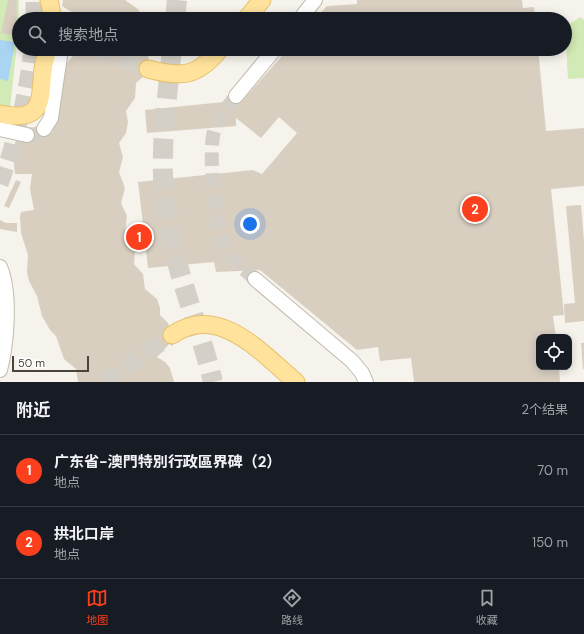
<!DOCTYPE html>
<html lang="zh">
<head>
<meta charset="utf-8">
<style>
	body { margin:0; font-family:"DM Sans","Noto Sans SC",sans-serif; background:#20242c; color:#f1f3f6 }
	.controls { position:absolute; right:12px; bottom:12px; display:grid; overflow:hidden; border-radius:8px; box-shadow:0 2px 10px #0003 }
	.controls button { width:36px; height:36px; display:grid; place-items:center; padding:0; border:0; border-bottom:1px solid #363941; background:#171b24; color:#f1f3f6; font:20px sans-serif }
	.scale { position:absolute; left:12px; bottom:10px; width:77px; box-sizing:border-box; padding-left:4px; border:2px solid #4b4439; border-top:0; font-size:11px; line-height:14px; white-space:nowrap; color:#4b4439; -webkit-text-stroke:3px #fff; paint-order:stroke }
	.you { position:absolute; left:250px; top:224px; width:14px; height:14px; margin:-10px; border:3px solid #fff; border-radius:50%; background:#1a73e8; box-shadow:0 0 0 6px #1a73e833 }
	.badge { display:grid; place-items:center; width:26px; height:26px; border-radius:50%; background:#fc3f1d; color:#fff; font-size:13px; font-weight:700 }
	.pin { position:absolute; translate:-50% -50%; border:2px solid #fff; box-shadow:0 1px 4px #0006 }
	.list { margin:0; padding:0; list-style:none }
	h2 { display:flex; justify-content:space-between; align-items:center; height:52px; margin:0; padding:0 16px; font-size:17px }
	h2 small { font-size:13px; font-weight:400; color:#9ea1a6 }
	.list li { display:grid; grid-template-columns:26px 1fr auto; gap:12px; align-items:center; box-sizing:border-box; height:72px; padding:0 16px; border-top:1px solid #363941 }
	.list b { display:block; font-size:15px; white-space:nowrap }
	.list p { margin:0; font-size:13px; white-space:nowrap; color:#9ea1a6 }
	.list em { font-size:13px; font-style:normal; color:#9ea1a6 }
	.icon { flex:none; width:22px; height:22px; fill:none; stroke:currentColor; stroke-width:2; stroke-linecap:round; stroke-linejoin:round }
	.map { position:relative; flex:none; width:584px; height:382px; overflow:hidden }
	.search { position:absolute; background:#171b24; box-shadow:0 2px 10px #0003; left:12px; right:12px; top:12px; height:44px; display:flex; align-items:center; gap:10px; box-sizing:border-box; padding:0 14px; border-radius:22px; color:#9ea1a6; font-size:15px }
	.sheet { height:196px; background:#171b24 }
	nav { display:flex; justify-content:space-around; align-items:center; box-sizing:border-box; height:56px; border-top:1px solid #363941; background:#171b24; font-size:11px; color:#9ea1a6 }
	nav a { display:grid; justify-items:center; gap:2px }
	nav .on { color:#fc3f1d }
	.map>svg:first-child { display:block }
</style>
</head>
<body>
<div class="map">
<svg width="584" height="382" viewBox="0 0 584 382">
	<rect width="100%" height="100%" fill="#f6f3ec"/>
	<g fill="#d2eab5">
		<polygon points="0,0 19,0 18,35 10,108 0,106"/>
		<polygon points="580,17 584,20 584,78 568,79 565,27"/>
	</g>
	<polygon fill="#a9d4f2" points="0,40 15,42 8,81 0,79"/>
	<g fill="#d8cfc1">
		<polygon points="8,0 17,0 16,36 1,33"/>
		<polygon points="63,0 125,0 139,10 138,19 83,19 62,6"/>
		<polygon points="357,0 522,0 523,8 534,7 535,19 315,19 327,6 357,4"/>
		<polygon points="72,49 148,50 149,66 146,74 136,83 135,98 126,111 128,122 126,133 119,143 123,157 119,172 125,188 121,203 127,216 125,232 133,244 135,251 134,264 143,274 145,289 157,299 160,308 160,315 168,323 171,331 172,341 157,357 165,362 170,368 174,382 78,382 76,369 64,359 56,336 50,330 42,316 37,296 29,281 27,272 28,255 21,233 20,217 21,212 34,210 30,189 32,174 15,174 13,153 15,143 22,126 53,132 49,119 65,65 73,56"/>
		<polygon points="288,49 538,49 546,131 584,128 584,186 551,189 564,315 553,316 556,337 539,337 539,367 559,367 560,382 414,382 411,358 380,361 378,347 357,350 260,270 216,272 214,262 148,268 138,182 253,170 262,174 297,133 279,117 261,138 236,118 236,126 147,133 145,110 243,100"/>
		<polygon points="16,180 21,182 9,208 4,206"/>
		<polygon points="581,205 584,241 584,321 565,323 564,304 575,303 566,206"/>
		<polygon points="0,220 6,223 17,223 17,232 0,229"/>
		<polygon points="581,343 584,343 584,369 583,369"/>
	</g>
	<g fill="none" stroke-linecap="round" stroke-linejoin="round">
		<g stroke="#d4d0c8" stroke-width="14" stroke-dasharray="14 7" stroke-linecap="butt">
			<path d="M 236,96 C 226,109 216,120 213,136 C 209,157 215,230 225,248 C 232,260 245,270 255,279"/>
			<polyline points="27,135 37,134 44,129"/>
		</g>
		<g stroke="#d4d0c8" stroke-width="17" stroke-dasharray="17 8" stroke-linecap="butt">
			<polyline points="34,19 34,0"/>
			<polyline points="97,49 148,69"/>
			<path d="M 0,184 C 16,140 27,95 32,49"/>
			<polyline points="105,382 172,335"/>
		</g>
		<g stroke="#d4d0c8" stroke-width="20" stroke-dasharray="20 10" stroke-linecap="butt">
			<polyline points="175,19 177,0"/>
			<path d="M 172,49 C 167,102 158,157 166,210 C 174,269 199,324 213,382"/>
		</g>
		<g stroke="#c2bbae" stroke-width="16">
			<g id="minor">
				<polyline points="300,19 315,0"/>
				<polyline points="236,96 275,49"/>
				<polyline points="0,129 27,135"/>
				<polyline points="44,129 51,118 61,49"/>
				<path d="M 0,267 C 11,293 7,343 0,370"/>
				<polyline points="255,279 352,361 362,373 366,382"/>
			</g>
		</g>
		<g stroke="#e6c16a" stroke-width="19">
			<g id="major">
				<polyline points="49,0 53,19"/>
				<polyline points="246,19 262,0"/>
				<path d="M 148,69 C 182,78 197,77 220,49"/>
				<path d="M 0,114 C 59,126 32,80 49,49"/>
				<path d="M 172,335 C 219,302 262,354 296,382"/>
			</g>
		</g>
		<use href="#minor" stroke="#fff" stroke-width="14"/>
		<use href="#major" stroke="#ffe39c" stroke-width="17"/>
	</g>
</svg>
<div class="controls">
<button><svg class="icon" aria-label="locate" viewBox="0 0 24 24"><circle cx="12" cy="12" r="6"/><path d="M12 2v4M12 18v4M2 12h4M18 12h4"/></svg></button>
</div>
<div class="scale">50 m</div>
<div class="you"></div>
<div class="pin badge" style="left:139px;top:237px">1</div>
<div class="pin badge" style="left:475px;top:209px">2</div>
<div class="search"><svg class="icon" aria-label="search" viewBox="0 0 24 24"><circle cx="10" cy="10" r="6"/><path d="M15 15l6 6"/></svg>搜索地点</div>
</div>
<section class="sheet">
<h2>附近<small>2个结果</small></h2>
<ul class="list">
<li><span class="badge">1</span><div><b>广东省-澳門特別行政區界碑（2）</b><p>地点</p></div><em>70 m</em></li>
<li><span class="badge">2</span><div><b>拱北口岸</b><p>地点</p></div><em>150 m</em></li>
</ul>
</section>
<nav>
<a class="on"><svg class="icon" aria-label="map" viewBox="0 0 24 24"><path d="M3 6l6-2 6 2 6-2v14l-6 2-6-2-6 2zM9 4v14M15 6v14"/></svg>地图</a>
<a><svg class="icon" aria-label="directions" viewBox="0 0 24 24"><path d="M12 3l9 9-9 9-9-9zM9 14v-3h6M13 9l2 2-2 2"/></svg>路线</a>
<a><svg class="icon" aria-label="saved" viewBox="0 0 24 24"><path d="M7 4h10v16l-5-4-5 4z"/></svg>收藏</a>
</nav>
</body>
</html>
